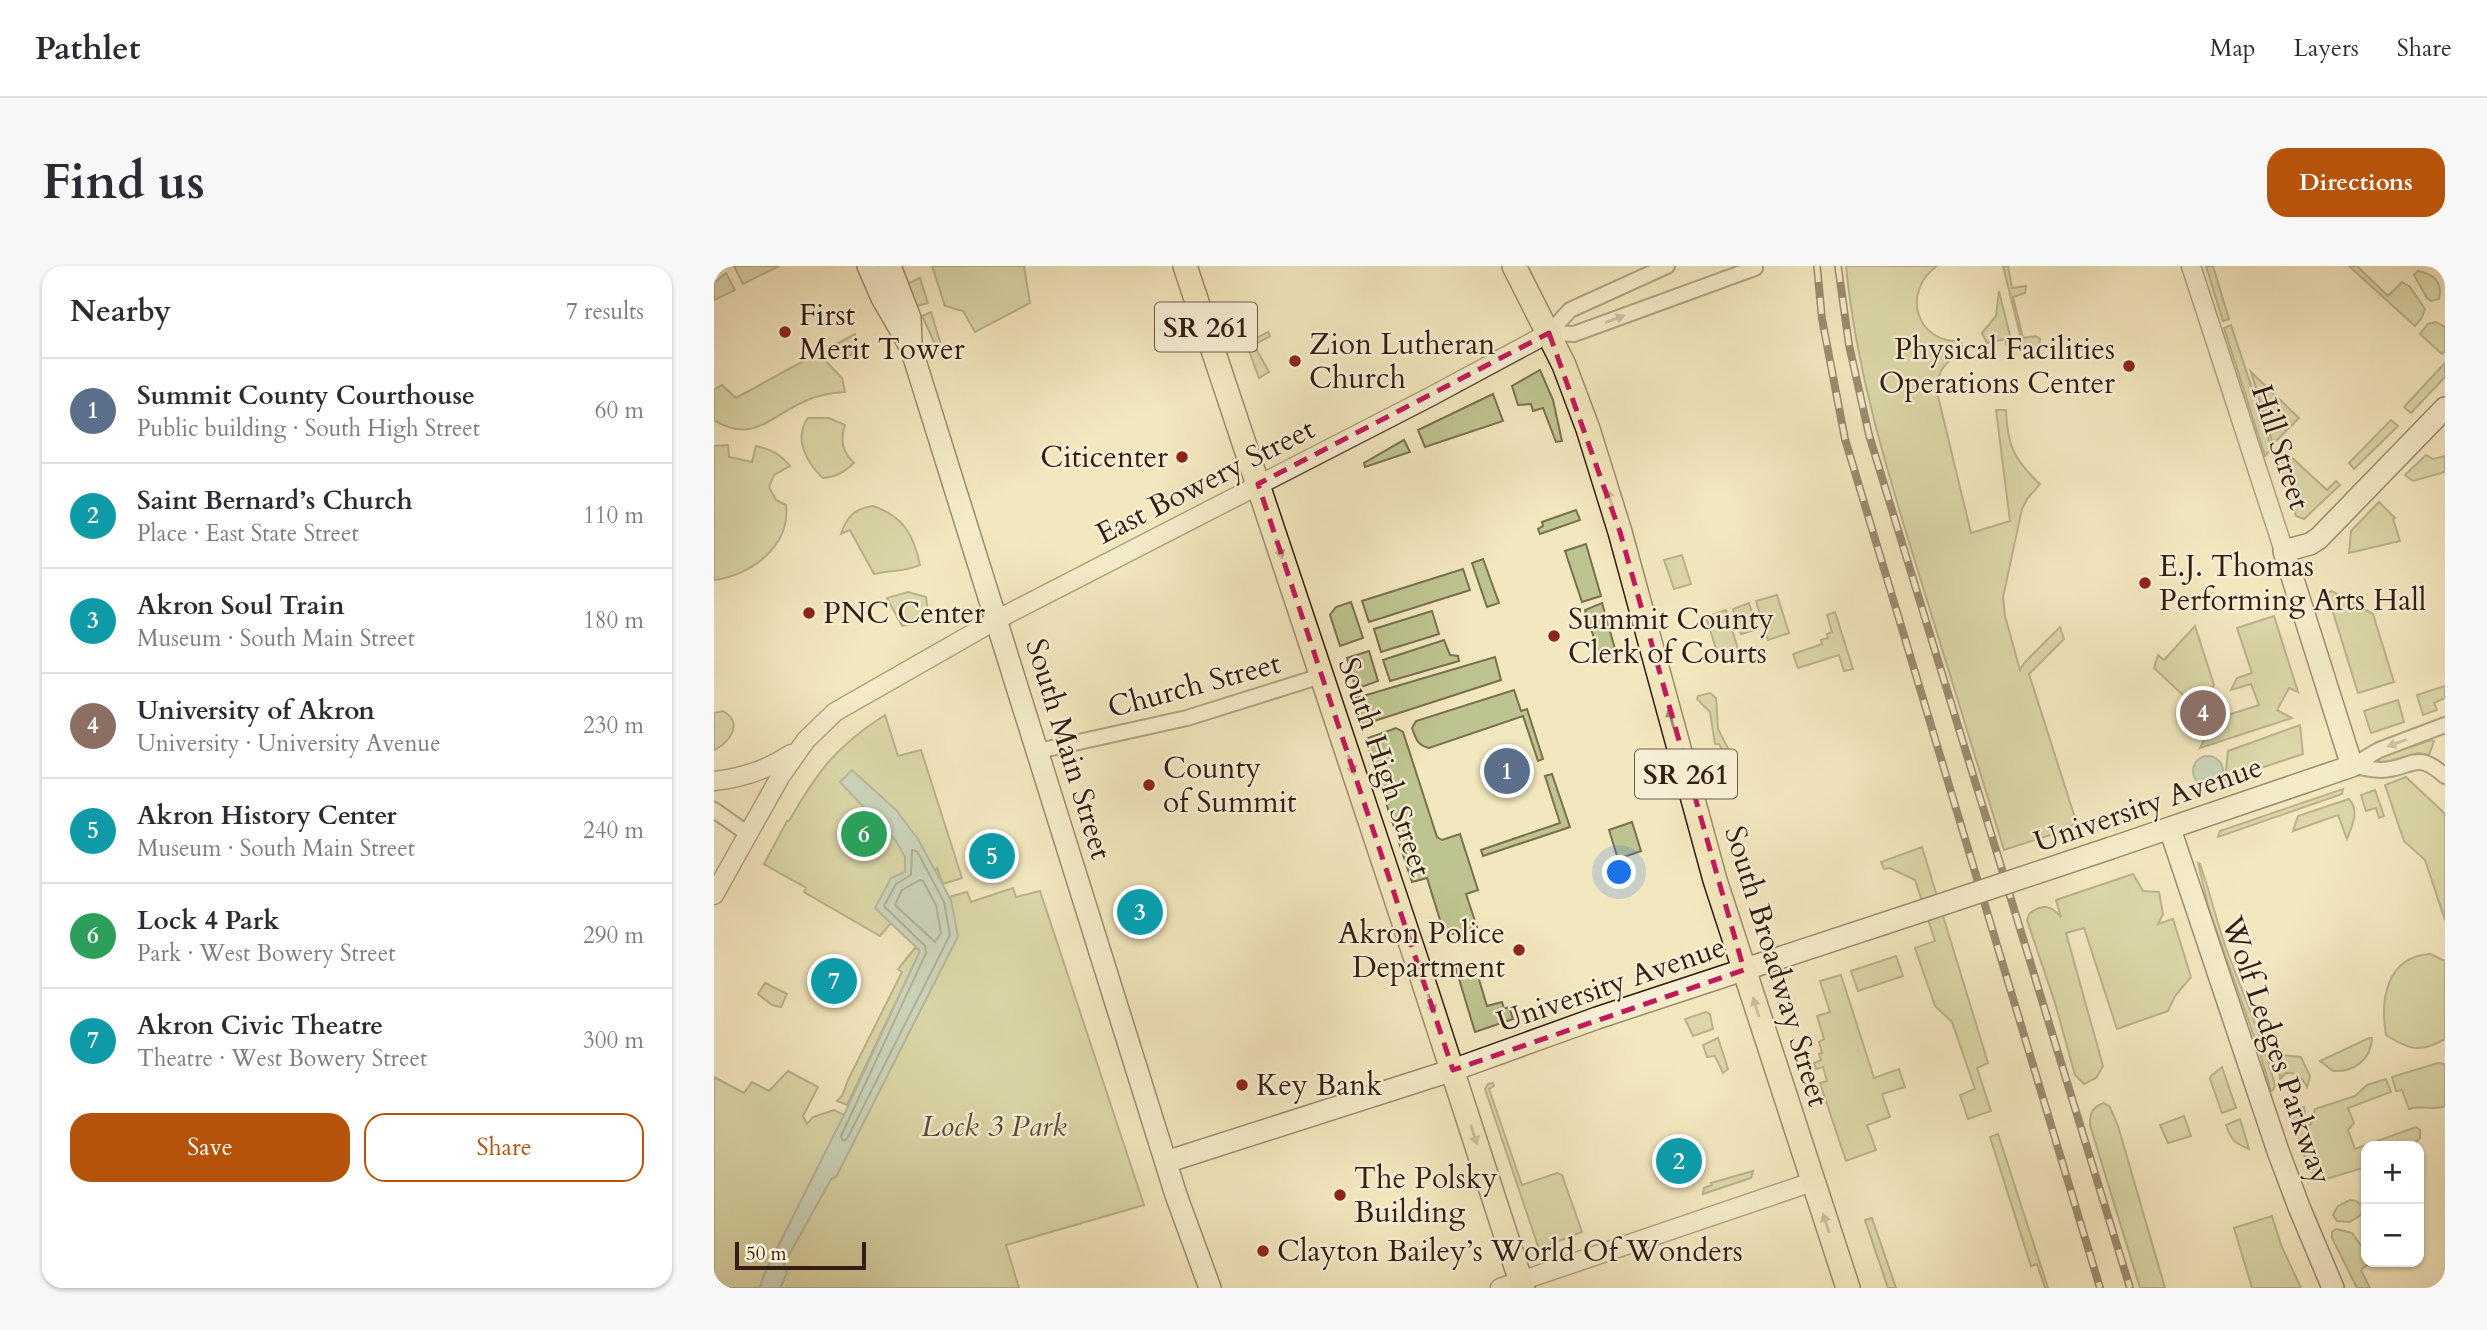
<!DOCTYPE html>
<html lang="en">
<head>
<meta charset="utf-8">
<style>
	body { margin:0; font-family:Cardo,serif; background:#f7f7f7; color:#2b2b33 }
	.controls { position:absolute; right:21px; bottom:21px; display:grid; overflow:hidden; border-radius:14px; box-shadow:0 2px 5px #0004 }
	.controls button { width:63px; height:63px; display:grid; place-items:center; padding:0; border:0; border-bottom:2px solid #e1e1e2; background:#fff; color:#2b2b33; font:35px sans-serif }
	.scale { position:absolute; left:21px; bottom:18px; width:131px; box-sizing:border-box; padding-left:7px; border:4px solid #341d13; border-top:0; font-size:19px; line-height:24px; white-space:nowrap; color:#341d13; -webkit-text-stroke:5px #f7efd5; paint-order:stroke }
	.you { position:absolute; left:906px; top:607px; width:24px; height:24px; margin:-18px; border:5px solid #fff; border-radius:50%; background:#1a73e8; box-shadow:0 0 0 10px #1a73e833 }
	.badge { display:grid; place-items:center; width:46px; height:46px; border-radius:50%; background:#b45309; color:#fff; font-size:23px; font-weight:700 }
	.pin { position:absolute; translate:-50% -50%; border:4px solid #fff; box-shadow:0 2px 7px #0006 }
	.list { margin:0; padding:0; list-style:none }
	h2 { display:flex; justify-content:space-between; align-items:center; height:91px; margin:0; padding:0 28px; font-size:30px }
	h2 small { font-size:23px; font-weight:400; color:#7c7c81 }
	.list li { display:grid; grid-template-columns:46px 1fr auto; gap:21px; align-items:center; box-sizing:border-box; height:105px; padding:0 28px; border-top:2px solid #e1e1e2 }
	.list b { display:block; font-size:26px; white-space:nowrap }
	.list p { margin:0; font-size:23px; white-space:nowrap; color:#7c7c81 }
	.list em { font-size:23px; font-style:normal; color:#7c7c81 }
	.actions { display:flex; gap:14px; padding:21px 28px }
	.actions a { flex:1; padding:16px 0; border:2px solid #b45309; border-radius:21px; text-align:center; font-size:24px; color:#b45309 }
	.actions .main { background:#b45309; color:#fff }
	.map { position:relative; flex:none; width:1731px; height:1022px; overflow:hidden; border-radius:21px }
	header { display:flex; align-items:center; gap:42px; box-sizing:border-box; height:98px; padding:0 35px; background:#fff; border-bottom:2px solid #e1e1e2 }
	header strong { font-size:33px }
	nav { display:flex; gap:38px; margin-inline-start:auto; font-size:24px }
	.intro { display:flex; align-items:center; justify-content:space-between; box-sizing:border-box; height:168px; padding:0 42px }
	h1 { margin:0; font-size:49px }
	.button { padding:18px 32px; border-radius:21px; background:#b45309; color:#fff; font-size:24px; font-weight:700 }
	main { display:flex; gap:42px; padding:0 42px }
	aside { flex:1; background:#fff; border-radius:21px; box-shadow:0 2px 5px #0004 }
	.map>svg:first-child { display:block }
</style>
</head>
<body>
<header>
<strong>Pathlet</strong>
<nav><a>Map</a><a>Layers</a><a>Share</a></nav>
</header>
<div class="intro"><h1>Find us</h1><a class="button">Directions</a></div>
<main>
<aside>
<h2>Nearby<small>7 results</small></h2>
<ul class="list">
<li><span class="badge" style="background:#5c6f8a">1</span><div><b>Summit County Courthouse</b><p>Public building · South High Street</p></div><em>60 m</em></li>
<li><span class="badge" style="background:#0f9aa8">2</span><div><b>Saint Bernard’s Church</b><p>Place · East State Street</p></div><em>110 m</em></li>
<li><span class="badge" style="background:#0f9aa8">3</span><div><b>Akron Soul Train</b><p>Museum · South Main Street</p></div><em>180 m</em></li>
<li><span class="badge" style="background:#8d6e63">4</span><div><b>University of Akron</b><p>University · University Avenue</p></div><em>230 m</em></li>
<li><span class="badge" style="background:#0f9aa8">5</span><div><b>Akron History Center</b><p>Museum · South Main Street</p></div><em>240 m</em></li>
<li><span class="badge" style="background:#2e9e5b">6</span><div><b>Lock 4 Park</b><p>Park · West Bowery Street</p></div><em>290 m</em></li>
<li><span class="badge" style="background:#0f9aa8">7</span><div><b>Akron Civic Theatre</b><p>Theatre · West Bowery Street</p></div><em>300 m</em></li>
</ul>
<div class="actions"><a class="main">Save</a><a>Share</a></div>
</aside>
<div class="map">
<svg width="1731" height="1022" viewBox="0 0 1731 1022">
	<rect width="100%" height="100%" fill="#f3e7be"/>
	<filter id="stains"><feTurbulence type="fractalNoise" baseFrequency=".00286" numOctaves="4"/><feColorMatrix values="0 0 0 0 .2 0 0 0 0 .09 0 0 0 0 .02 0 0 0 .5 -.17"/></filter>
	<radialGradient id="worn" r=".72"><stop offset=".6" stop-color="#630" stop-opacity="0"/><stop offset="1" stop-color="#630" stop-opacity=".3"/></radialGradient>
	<g fill="#bec48f" stroke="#797051" stroke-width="2">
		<polygon points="20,0 65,0 29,18"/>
		<polygon points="218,0 310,0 316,37 261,66 249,45 231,40"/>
		<path d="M 1132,0 L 1223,0 C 1187,26 1202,77 1246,75 L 1251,86 C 1232,94 1222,105 1223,126 L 1257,267 L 1296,255 L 1282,144 L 1292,144 C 1293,179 1300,194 1326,218 L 1313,233 L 1308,243 L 1289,331 L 1291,350 L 1306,404 L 1310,397 L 1346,361 L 1350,373 L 1315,408 L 1363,558 L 1357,560 L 1358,562 L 1290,584 C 1261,491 1233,398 1204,305 C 1173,205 1142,104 1132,0 Z"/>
		<polygon points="1289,0 1294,0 1298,22 1312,20 1311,27 1299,31 1309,72 1322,70 1326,73 1325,81 1319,88 1314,88 1310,85"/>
		<polygon points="1492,0 1499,0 1515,53 1509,55"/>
		<polygon points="1635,0 1643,0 1674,30 1688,16 1696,21 1711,43 1707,53 1701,60"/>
		<path d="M 1704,5 C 1720,8 1729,16 1725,33 L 1717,35 L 1713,32 L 1700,9 Z"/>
		<polygon points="12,7 21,24 0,34 0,17"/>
		<polygon points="206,12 214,37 203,40 193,18"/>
		<polygon points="1285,25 1299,82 1297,86 1294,84 1291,73 1273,77 1268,67 1282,50"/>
		<polygon points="217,46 231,92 228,93 208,50"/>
		<polygon points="1722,56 1731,61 1731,85 1728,88 1706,68 1714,58"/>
		<polygon points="1517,59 1558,183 1551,190 1510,62"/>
		<polygon points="554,66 556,70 540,79 555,106 545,112 535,85 533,83 527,85 525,81"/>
		<polygon points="141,68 141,83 136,90 125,90 117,81"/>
		<path d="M 104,87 L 128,112 L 131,126 C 116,127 102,129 89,136 C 56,151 38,178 0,154 L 0,124 L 8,119 L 22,132 Z"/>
		<polygon points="1731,97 1731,111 1697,147 1690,141"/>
		<polygon points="826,104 839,134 848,175 842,176 829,142 819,145 817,138 804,139 798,120"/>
		<polygon points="1537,106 1585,152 1559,178"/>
		<polygon points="779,128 789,155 711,181 704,164"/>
		<path d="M 94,152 L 115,152 L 131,159 C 126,175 128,185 140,197 C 130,206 122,211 109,212 C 93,197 79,173 94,152 Z"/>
		<polygon points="1677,154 1684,160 1640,203 1635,197"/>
		<polygon points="690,174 696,186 651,201 650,197"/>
		<path d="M 14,179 L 15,191 L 38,196 L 42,180 C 57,183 66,188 76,200 L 60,209 L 55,221 L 62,234 L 72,239 C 77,280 36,310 0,314 L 0,180 Z"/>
		<polygon points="1573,187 1613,224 1622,215 1626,219 1590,253 1582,250 1564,197"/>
		<polygon points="1712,189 1719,193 1731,190 1731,206 1699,215 1691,209"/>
		<polygon points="1665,236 1681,252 1679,253 1686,275 1635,287 1637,265"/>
		<path d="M 159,240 C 189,250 200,269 206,299 C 187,307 179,303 160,308 L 136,264 L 127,268 C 133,250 140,243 159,240 Z"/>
		<polygon points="862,244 866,254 826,268 824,263 829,260 828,256"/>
		<polygon points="872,278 887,330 868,336 851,285"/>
		<polygon points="968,289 977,318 960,323 950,294"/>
		<polygon points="769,293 785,337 773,341 758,297"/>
		<polygon points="749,303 756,324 655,356 648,335"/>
		<polygon points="1618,325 1659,348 1680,416 1644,427 1613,327"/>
		<polygon points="194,326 212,331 214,347 200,358 188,360 173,332"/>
		<polygon points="1063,329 1075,367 1054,374 1042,335"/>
		<polygon points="637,336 649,372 626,380 616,349 622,341"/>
		<polygon points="888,337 905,397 888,397 871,344"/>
		<polygon points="1035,337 1043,363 1027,368 1019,343"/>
		<polygon points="1012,344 1024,383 1004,389 992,351"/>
		<polygon points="718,345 725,368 667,386 660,363"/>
		<polygon points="1121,346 1139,403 1130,405 1125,389 1084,402 1079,388 1108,378 1107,374 1114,372 1113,368 1118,366 1113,349"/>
		<polygon points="1560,350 1584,426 1575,422 1563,444 1578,452 1486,482 1501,453 1545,439 1537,418 1517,424 1523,412 1538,407 1523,362"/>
		<polygon points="1481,360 1500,419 1479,458 1471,431 1440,402 1444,389 1450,394"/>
		<polygon points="730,374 736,389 744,390 745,395 676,415 669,394"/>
		<polygon points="655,385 664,415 642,423 633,392"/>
		<polygon points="781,391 787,414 648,459 639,433"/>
		<polygon points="1731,420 1731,432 1720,437 1723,444 1709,449 1703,429"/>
		<path d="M 800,424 L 807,445 L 813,443 L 829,493 L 824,495 L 809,450 L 715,482 C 703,479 702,473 698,462 L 702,455 Z"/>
		<polygon points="996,427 1002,432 1004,463 1018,490 1010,487 1005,478 1001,478 996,446 983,433 984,430"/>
		<polygon points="1684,434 1690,456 1657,467 1650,445"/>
		<path d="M 9,445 C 30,457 16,476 0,484 L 0,447 Z"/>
		<path d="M 171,449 L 184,490 L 207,484 L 248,612 L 229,618 L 223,602 L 166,670 L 90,626 L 92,622 L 50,598 L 73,555 L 75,555 C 103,506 122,480 171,449 Z"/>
		<polygon points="1586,459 1589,488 1511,514 1514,485"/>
		<polygon points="682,462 689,466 723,571 728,574 746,568 764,624 752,628 763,661 731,670 713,612 698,616 651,473"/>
		<polygon points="1717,474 1720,475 1715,489 1704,487 1668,499 1665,498 1666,491"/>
		<polygon points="838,508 856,561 769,590 767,584 846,557 831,510"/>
		<polygon points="1692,511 1731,548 1731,654 1711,594 1690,575 1671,519"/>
		<polygon points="1629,523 1628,528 1504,571 1506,565"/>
		<polygon points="1661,524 1670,550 1665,552 1662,542 1652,545 1647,529"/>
		<path d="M 1635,533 C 1646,545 1638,560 1633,573 L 1624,549 L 1579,565 L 1584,550 Z"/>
		<polygon points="918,556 927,585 904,593 895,564"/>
		<polygon points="1208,581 1274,797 1263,802 1277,845 1254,853 1246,829 1261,823 1238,756 1221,740 1201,682 1221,675 1201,614 1176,602 1170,603 1167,596"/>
		<path d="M 1484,597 L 1486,598 C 1496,626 1502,654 1512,682 C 1529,728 1549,772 1561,820 L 1559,824 L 1557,825 L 1546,787 L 1495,643 Z"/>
		<path d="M 1419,608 L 1429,625 L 1445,626 L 1449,648 L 1444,658 L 1459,653 L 1477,711 L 1461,730 L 1454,745 L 1403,763 L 1370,662 L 1352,667 L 1389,800 L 1382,812 L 1370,818 L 1361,809 L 1341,737 L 1313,654 L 1316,647 C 1329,638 1337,639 1347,651 L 1342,634 Z"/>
		<polygon points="299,622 302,631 326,625 430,939 292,979 305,1022 66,1022 73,1007 70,998 117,913 122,911 244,670 235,631 253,626 257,636"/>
		<polygon points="201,682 206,685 133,839 123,835 128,830 134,814 188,706 184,703"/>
		<path d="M 1716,688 L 1731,695 L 1731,773 C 1706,787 1695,784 1672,769 C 1666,734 1672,691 1716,688 Z"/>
		<polygon points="1182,690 1189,710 1144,725 1137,705"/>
		<polygon points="760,697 773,740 788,736 790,743 795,741 799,753 761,766 742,703"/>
		<polygon points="1127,709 1160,812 1185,803 1191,821 1168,828 1176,851 1153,859 1162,884 1132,895 1106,817 1113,815 1109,801 1102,803 1100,797 1107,794 1105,788 1108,787 1105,776 1110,773 1103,750 1116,746 1106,715"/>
		<polygon points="51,717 73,728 67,741 58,739 44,728"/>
		<polygon points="992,746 996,748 999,763 979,770 971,753"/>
		<polygon points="1004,772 1014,803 1009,807 1001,790 993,791 989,779"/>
		<path d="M 1655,772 L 1658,772 C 1657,794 1640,806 1619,805 L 1606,795 Z"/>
		<path d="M 1567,789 L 1587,791 L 1596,810 L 1593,821 C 1589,813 1582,806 1572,807 L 1566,813 L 1564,791 Z"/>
		<path d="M 1724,797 L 1731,798 L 1731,840 C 1721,845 1708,839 1695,843 L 1688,824 L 1682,825 L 1678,811 Z"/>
		<polygon points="1508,801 1522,842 1508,847 1496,813 1497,810"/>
		<polygon points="74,805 104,821 89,850 93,858 99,851 120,844 130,849 50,1008 46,1022 0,1022 0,811 30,827 38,816 55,825"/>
		<path d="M 1672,813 L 1677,826 L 1634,842 L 1640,857 L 1634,864 L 1641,883 L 1702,861 L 1706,864 L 1706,872 L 1698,880 L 1652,880 L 1652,901 L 1609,914 L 1603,913 L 1594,901 L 1578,852 C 1580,845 1583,842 1590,841 L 1591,847 L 1585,853 L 1588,862 L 1597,858 L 1601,843 L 1641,830 L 1653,819 Z"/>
		<polygon points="779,817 780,820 775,823 808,919 843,907 848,909 868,966 825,983 771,823 774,818"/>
		<path d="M 1390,837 L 1396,841 L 1404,860 L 1451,1022 L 1426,1022 L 1376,859 C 1376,847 1378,841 1390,837 Z"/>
		<polygon points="1470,850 1477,870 1454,877 1446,859"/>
		<path d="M 1526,853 L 1535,883 C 1520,877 1517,874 1512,859 Z"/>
		<polygon points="1284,868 1334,1022 1331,1022 1323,998 1317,1000 1276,871"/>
		<polygon points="1039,905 1037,912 989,928 990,922 998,919 997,917"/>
		<polygon points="1636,934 1642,935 1648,939 1648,948 1636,956 1623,955 1619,949 1624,940"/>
		<polygon points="1558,950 1567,979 1587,1022 1538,1022 1520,962"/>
		<polygon points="1158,952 1182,1022 1174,1022 1151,954"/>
		<polygon points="1622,963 1638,967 1652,987 1654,998 1647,1004 1656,1022 1643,1022 1618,972 1618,966"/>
	</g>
	<g fill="#9ebeb9" stroke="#747e77" stroke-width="2">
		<circle cx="1494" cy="505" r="15"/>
		<polygon points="138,504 182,544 204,573 237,634 244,670 122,911 117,913 70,998 73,1007 66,1022 46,1022 50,1009 130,849 206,685 161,642 177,612 191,606 191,591 182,575 126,516"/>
	</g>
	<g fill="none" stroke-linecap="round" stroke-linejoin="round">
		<g stroke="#696e66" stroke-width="2">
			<polygon points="198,584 203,585 230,636 236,669 133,873 129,875 127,870 212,687 211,680 170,640 182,618 197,609"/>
			<polygon points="206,614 209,615 222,639 227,667 221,676 181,639 188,624"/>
		</g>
		<g stroke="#64503e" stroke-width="18">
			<g id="minor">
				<polyline points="835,67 860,68 1041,2 1040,0"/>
				<polyline points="835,67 856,44 953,0"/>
				<polyline points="324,485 473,452 607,410"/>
				<polyline points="1638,500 1665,484 1731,459"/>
				<path d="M 1638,500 C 1648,501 1658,504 1667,504 C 1698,503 1701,483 1731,510"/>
				<polyline points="0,544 34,568"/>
			</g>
		</g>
		<g stroke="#64503e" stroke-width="21">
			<g id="tertiary">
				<polyline points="1477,0 1570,285"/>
				<path d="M 0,515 C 29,512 53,504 77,488"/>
				<polyline points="0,629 66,511 92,474 121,446 284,353 716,131 835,67"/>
				<polyline points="786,1022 1098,916"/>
			</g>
		</g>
		<g stroke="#341d13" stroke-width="24">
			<g id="secondary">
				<polyline points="154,0 168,32 197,82 462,929 496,1022"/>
				<polyline points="176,0 196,52 197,76"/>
				<polyline points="1456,563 1564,885 1585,941 1619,1022"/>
				<polyline points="1397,582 1638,500 1570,285 1596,278 1605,272 1731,142"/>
				<polyline points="452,896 739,804 883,752 1211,644"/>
			</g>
		</g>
		<g stroke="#341d13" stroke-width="26">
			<g id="primary">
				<polyline points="471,0 703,696 809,1022"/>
				<polyline points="800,0 850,99 874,163 906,266 1001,614 1134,1022"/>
			</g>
		</g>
		<use href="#minor" stroke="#f7efd5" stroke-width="14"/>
		<use href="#tertiary" stroke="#f7efd5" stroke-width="18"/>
		<use href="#secondary" stroke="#f7efd5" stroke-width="21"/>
		<use href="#primary" stroke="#f3e7be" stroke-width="23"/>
		<g stroke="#341d13" stroke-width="8">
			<g id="rail">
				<polyline points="1103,0 1108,53 1131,173 1386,1022"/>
				<polyline points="1124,0 1135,79 1155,169 1416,1022"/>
			</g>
		</g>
		<use href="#rail" stroke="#f7efd5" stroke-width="5" stroke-dasharray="16" stroke-linecap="butt"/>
		<g stroke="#341d13" stroke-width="24" stroke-linecap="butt">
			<polyline id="secondary-bridge" points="1211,644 1397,582"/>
		</g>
		<use href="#secondary-bridge" stroke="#f7efd5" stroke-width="21"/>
	</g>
	<defs><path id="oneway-solid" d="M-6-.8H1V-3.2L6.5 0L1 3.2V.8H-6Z" transform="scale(1.75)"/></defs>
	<g fill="#9f907e">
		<use href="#oneway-solid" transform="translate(901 53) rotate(-20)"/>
		<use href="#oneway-solid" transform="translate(1683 477) rotate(159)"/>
	</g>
	<g fill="#9d8c71">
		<use href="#oneway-solid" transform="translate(896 233) rotate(-108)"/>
		<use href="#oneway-solid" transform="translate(565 283) rotate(72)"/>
		<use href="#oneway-solid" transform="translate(957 452) rotate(-105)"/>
		<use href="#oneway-solid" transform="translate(637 499) rotate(71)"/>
		<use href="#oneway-solid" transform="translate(717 738) rotate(72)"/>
		<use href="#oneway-solid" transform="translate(1042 741) rotate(-107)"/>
		<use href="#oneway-solid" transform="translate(760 869) rotate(72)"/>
		<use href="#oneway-solid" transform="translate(1112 957) rotate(-108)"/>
	</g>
	<path d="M0 0H1731V1022H0ZM 835,67 L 906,266 L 1030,704 L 739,804 L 544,218 Z" fill="#f3e7be" fill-opacity=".55" fill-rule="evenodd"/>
	<path fill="none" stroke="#c2185b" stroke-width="5" stroke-dasharray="14 9" stroke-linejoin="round" d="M 835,67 L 906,266 L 1030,704 L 739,804 L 544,218 Z"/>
	<g fill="#8f2418" stroke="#f7efd5" stroke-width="2.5">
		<circle cx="71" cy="66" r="7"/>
		<circle cx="581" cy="95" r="7"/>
		<circle cx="1415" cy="100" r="7"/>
		<circle cx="468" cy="191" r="7"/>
		<circle cx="1431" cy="317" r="7"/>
		<circle cx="95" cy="347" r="7"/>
		<circle cx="840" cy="370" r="7"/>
		<circle cx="435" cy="519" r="7"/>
		<circle cx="805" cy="684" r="7"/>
		<circle cx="528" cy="819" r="7"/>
		<circle cx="626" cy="929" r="7"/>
		<circle cx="549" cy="985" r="7"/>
	</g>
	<g text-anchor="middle" stroke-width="5" stroke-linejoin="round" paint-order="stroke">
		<g fill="#f7efd5" stroke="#6e5c4d" stroke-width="2">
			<rect x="441" y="36.5" width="102" height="49" rx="5"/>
			<rect x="921" y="483.5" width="102" height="49" rx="5"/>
		</g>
		<g font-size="28" font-weight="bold" fill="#341d13">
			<text x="492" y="71">SR 261</text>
			<text x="972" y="518">SR 261</text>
		</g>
		<g font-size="30" fill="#341d13" stroke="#f7efd5" text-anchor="start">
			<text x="85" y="59">First<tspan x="85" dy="34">Merit Tower</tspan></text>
			<text x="595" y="88">Zion Lutheran<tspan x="595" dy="34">Church</tspan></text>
			<text x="1401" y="93" text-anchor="end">Physical Facilities<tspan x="1401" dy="34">Operations Center</tspan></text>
			<text x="454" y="201" text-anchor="end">Citicenter</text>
			<text x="1445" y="310">E.J. Thomas<tspan x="1445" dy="34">Performing Arts Hall</tspan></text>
			<text x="109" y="357">PNC Center</text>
			<text x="854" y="363">Summit County<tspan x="854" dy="34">Clerk of Courts</tspan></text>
			<text x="449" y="512">County<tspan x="449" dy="34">of Summit</tspan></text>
			<text x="791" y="677" text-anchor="end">Akron Police<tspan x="791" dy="34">Department</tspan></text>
			<text x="542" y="829">Key Bank</text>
			<text x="640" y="922">The Polsky<tspan x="640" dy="34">Building</tspan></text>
			<text x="563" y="995">Clayton Bailey’s World Of Wonders</text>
		</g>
		<g font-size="30" fill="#341d13" stroke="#f7efd5">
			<text transform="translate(1567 181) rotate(72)" y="10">Hill Street</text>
			<text transform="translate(491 215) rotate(-27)" y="10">East Bowery Street</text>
			<text transform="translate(480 419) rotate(-15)" y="10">Church Street</text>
			<text transform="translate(355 483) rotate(73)" y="10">South Main Street</text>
			<text transform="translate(671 501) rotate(71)" y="10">South High Street</text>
			<text transform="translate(1434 538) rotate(-19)" y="10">University Avenue</text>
			<text transform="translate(1063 700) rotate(73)" y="10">South Broadway Street</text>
			<text transform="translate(897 718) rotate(-19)" y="10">University Avenue</text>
			<text transform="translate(1563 784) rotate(71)" y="10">Wolf Ledges Parkway</text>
		</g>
		<g font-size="30" font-style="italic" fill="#5d4f38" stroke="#f7efd5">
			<text x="280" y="870">Lock 3 Park</text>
		</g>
	</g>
	<rect width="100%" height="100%" filter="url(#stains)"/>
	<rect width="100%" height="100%" fill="url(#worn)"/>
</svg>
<div class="controls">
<button>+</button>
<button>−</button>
</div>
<div class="scale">50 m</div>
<div class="you"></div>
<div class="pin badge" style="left:793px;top:505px;background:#5c6f8a">1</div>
<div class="pin badge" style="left:965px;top:895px;background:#0f9aa8">2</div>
<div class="pin badge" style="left:426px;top:646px;background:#0f9aa8">3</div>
<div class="pin badge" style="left:1489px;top:447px;background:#8d6e63">4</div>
<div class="pin badge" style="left:278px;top:590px;background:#0f9aa8">5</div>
<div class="pin badge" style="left:150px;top:568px;background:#2e9e5b">6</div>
<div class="pin badge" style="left:120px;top:715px;background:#0f9aa8">7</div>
</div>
</main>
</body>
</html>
